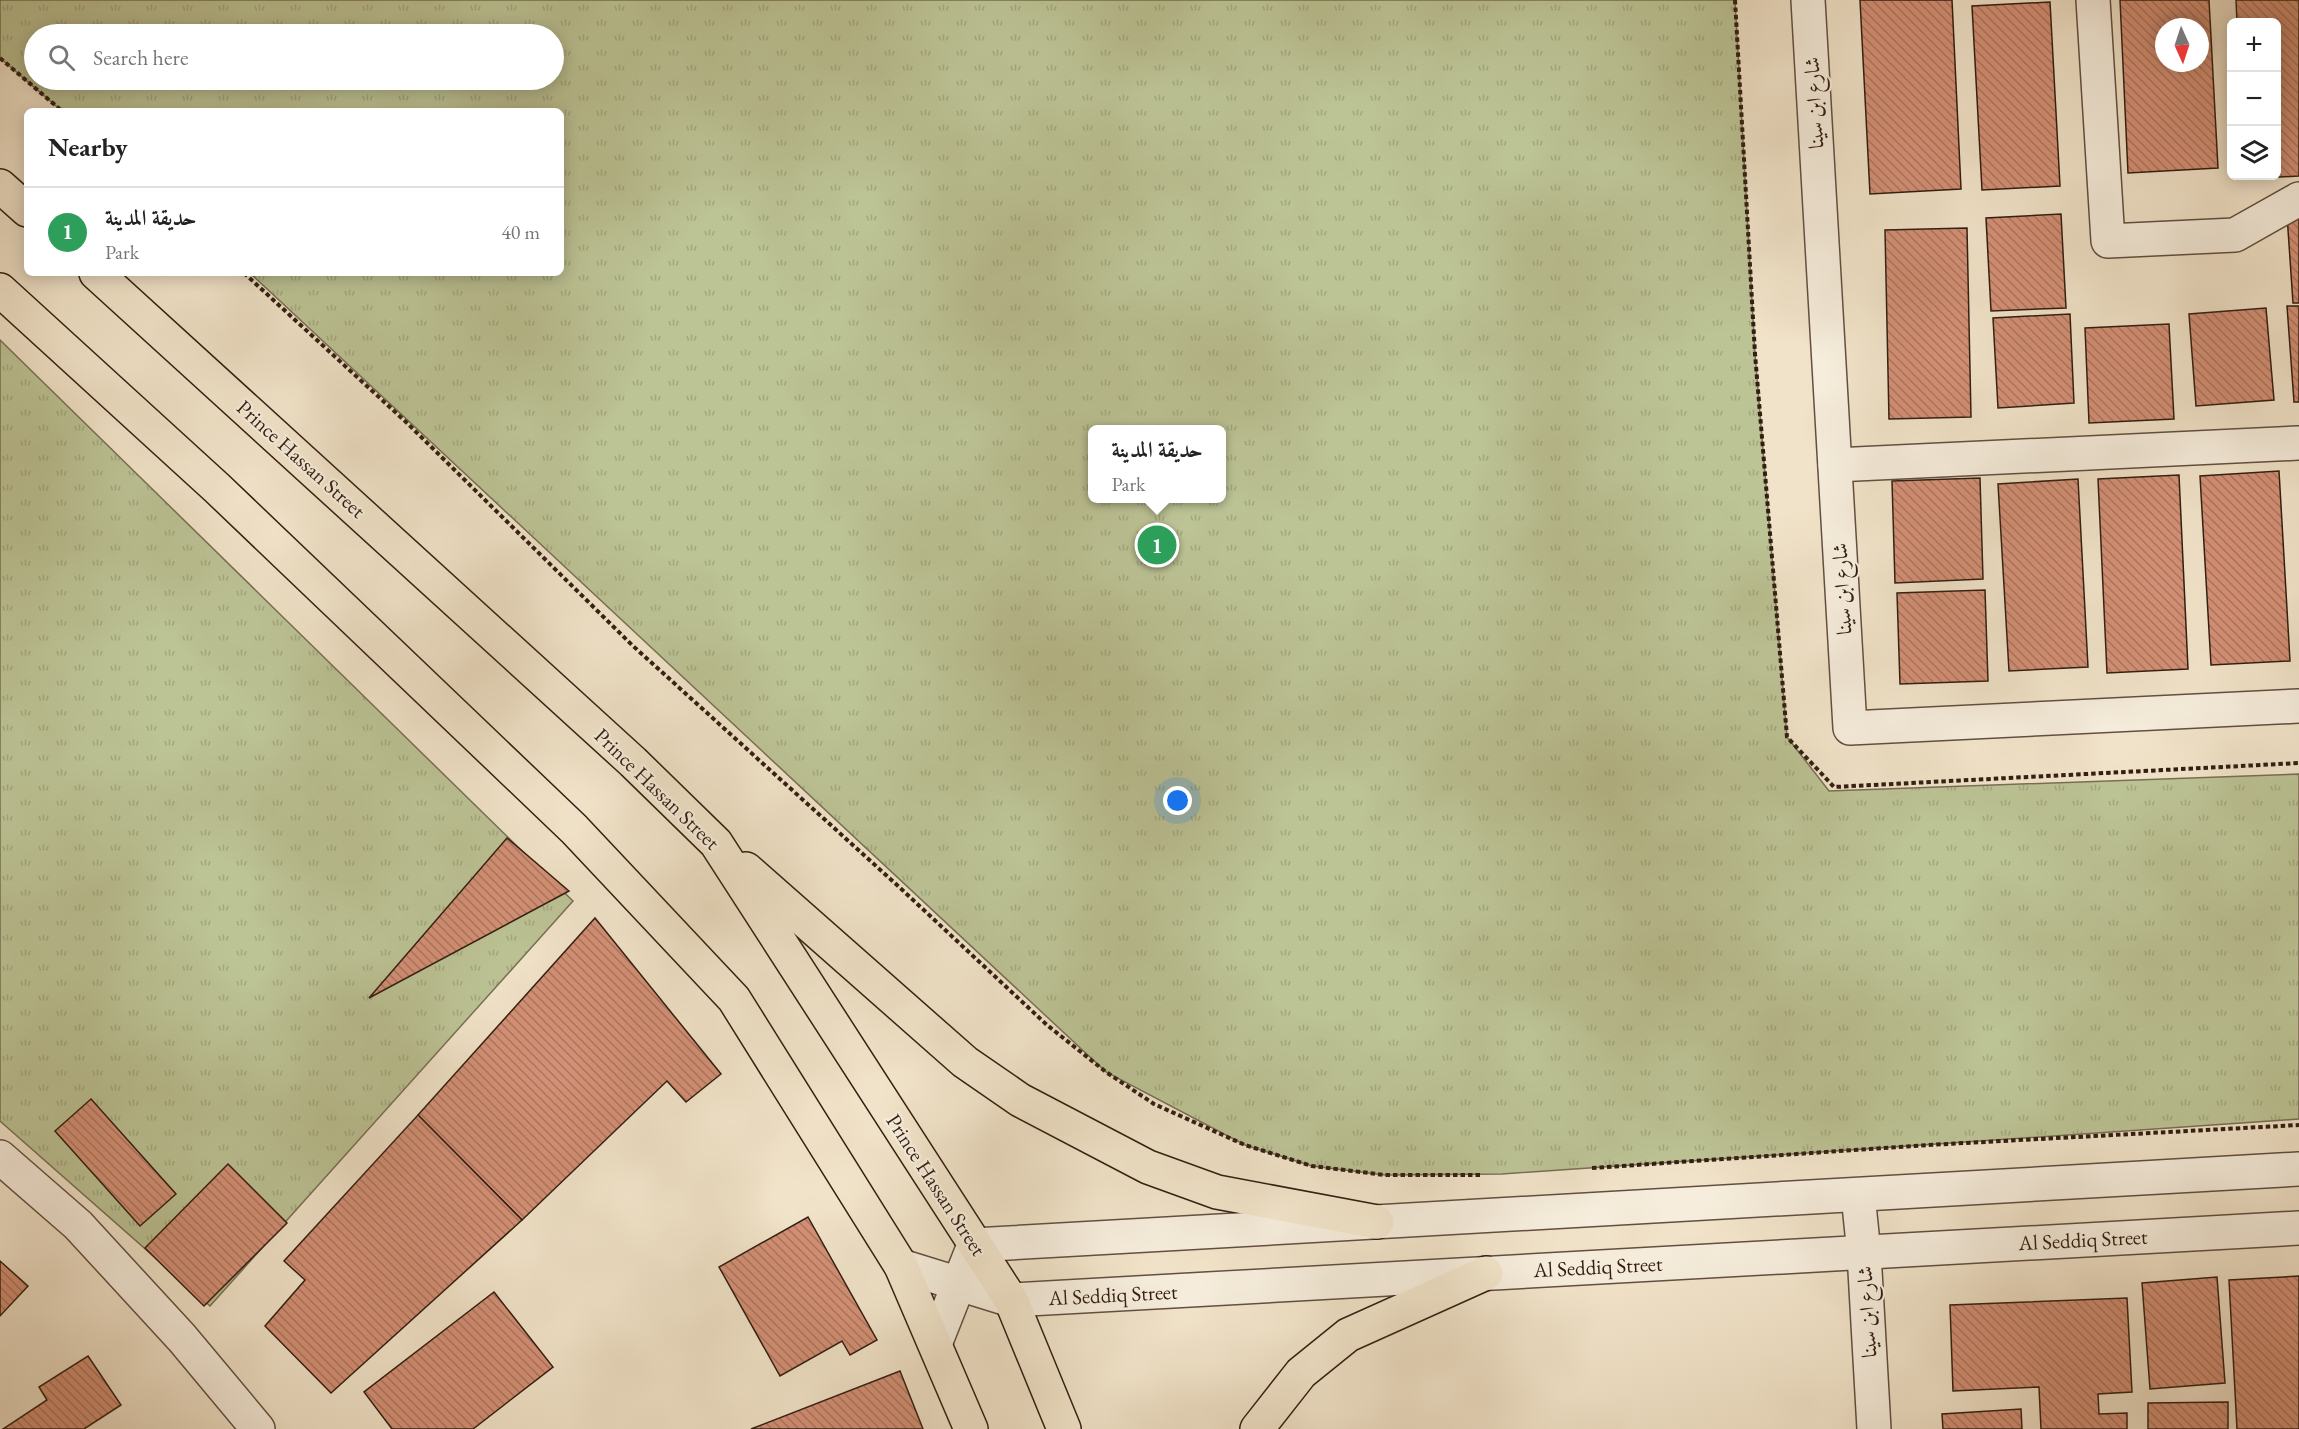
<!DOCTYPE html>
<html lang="en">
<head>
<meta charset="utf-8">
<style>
	body { margin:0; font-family:"EB Garamond",Amiri,serif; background:#f6f6f6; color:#222 }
	.controls { position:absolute; right:18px; top:18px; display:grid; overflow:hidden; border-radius:9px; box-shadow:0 3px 15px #0003 }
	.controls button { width:54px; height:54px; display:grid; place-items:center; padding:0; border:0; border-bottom:2px solid #e0e0e0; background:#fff; color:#222; font:30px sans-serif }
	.compass { position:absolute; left:2155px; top:18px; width:54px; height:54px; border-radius:50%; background:#fff; box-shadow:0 3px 15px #0003; rotate:177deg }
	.you { position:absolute; left:1178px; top:801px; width:21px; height:21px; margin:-15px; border:4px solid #fff; border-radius:50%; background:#1a73e8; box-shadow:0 0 0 9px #1a73e833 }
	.badge { display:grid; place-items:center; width:39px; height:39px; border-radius:50%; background:#8f2418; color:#fff; font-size:20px; font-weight:700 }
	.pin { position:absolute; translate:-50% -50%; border:3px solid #fff; box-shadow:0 2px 6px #0006 }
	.popup { position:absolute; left:1088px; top:425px; width:138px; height:78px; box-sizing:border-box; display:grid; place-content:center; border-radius:9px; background:#fff; filter:drop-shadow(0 2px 4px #0005); font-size:20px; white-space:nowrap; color:#767676 }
	.popup b { font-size:22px; color:#222 }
	.popup::after { content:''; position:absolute; left:50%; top:100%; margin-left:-12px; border:12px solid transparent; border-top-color:#fff }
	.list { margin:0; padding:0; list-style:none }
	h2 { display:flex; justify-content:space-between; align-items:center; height:78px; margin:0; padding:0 24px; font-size:26px }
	h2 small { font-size:20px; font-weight:400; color:#767676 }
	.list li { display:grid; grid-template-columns:39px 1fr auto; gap:18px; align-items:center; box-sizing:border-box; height:90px; padding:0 24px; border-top:2px solid #e0e0e0 }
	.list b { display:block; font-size:22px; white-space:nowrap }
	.list p { margin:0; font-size:20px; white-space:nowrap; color:#767676 }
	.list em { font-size:20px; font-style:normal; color:#767676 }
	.icon { flex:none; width:33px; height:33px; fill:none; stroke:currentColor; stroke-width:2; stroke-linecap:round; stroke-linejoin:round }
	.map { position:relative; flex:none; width:2299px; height:1429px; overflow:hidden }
	.search { position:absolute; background:#fff; box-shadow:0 3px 15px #0003; left:24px; top:24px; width:540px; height:66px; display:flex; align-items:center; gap:15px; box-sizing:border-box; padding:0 21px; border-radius:33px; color:#767676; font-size:22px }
	.panel { position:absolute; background:#fff; box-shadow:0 3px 15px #0003; left:24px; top:108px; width:540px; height:168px; border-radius:9px }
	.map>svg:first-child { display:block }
</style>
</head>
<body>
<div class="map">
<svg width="2299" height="1429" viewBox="0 0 2299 1429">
	<defs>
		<pattern id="park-tufts" width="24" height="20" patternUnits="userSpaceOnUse" patternTransform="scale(1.5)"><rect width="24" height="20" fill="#bcc395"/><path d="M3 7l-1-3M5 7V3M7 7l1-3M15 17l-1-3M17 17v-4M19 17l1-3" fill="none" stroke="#a2a77f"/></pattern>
		<pattern id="building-back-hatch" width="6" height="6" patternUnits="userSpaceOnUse" patternTransform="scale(1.5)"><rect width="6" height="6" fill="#d49076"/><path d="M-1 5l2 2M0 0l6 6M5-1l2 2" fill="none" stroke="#ad755f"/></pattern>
	</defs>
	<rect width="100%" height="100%" fill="#f1e3c9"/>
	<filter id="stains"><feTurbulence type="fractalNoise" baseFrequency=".00333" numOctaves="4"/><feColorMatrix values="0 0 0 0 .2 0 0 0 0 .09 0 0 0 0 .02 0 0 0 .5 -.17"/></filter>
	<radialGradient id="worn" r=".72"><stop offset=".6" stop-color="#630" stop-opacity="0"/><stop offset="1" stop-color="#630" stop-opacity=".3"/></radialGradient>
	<g fill="url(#park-tufts)" stroke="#777054" stroke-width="1.5" fill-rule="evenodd">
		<path d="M 0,0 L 1735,0 L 1755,354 L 1787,737 L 1829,791 L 2299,774 L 2299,1119 L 1502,1174 L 1385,1175 L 1312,1166 L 1245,1145 L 1106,1072 L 250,273 L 561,273 L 561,111 L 62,111 L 0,58 ZM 34,34 L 554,34 L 554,80 L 34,80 ZM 1092,430 L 1222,430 L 1222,498 L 1092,498 Z"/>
		<polygon points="0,340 573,901 210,1306 0,1121"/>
	</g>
	<g fill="url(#building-back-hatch)" stroke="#321e12" stroke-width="1.5" fill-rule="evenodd">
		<polygon points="1860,0 1952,0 1961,189 1870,194"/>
		<path d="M 2120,0 L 2209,0 L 2218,168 L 2128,173 ZM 2164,27 L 2200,27 L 2200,63 L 2164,63 Z"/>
		<polygon points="2236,0 2299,0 2299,176 2246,179 2246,176 2276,176 2276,22 2237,22"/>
		<polygon points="2050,2 2060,186 1982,190 1972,6"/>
		<polygon points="2061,214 2066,308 1991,311 1986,218"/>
		<polygon points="2299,214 2299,303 2293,303 2287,215"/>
		<polygon points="1967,228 1971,417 1889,419 1885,230"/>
		<polygon points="2287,306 2299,306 2299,402 2294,402"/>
		<polygon points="2266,308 2274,400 2196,406 2189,314"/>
		<polygon points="2070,314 2074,403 1998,408 1993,318"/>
		<polygon points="2169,324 2174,419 2089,423 2085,328"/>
		<polygon points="2279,471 2290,661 2211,665 2200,476"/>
		<polygon points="2179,475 2188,669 2107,673 2098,479"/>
		<polygon points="1980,478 1983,579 1895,583 1892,481"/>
		<polygon points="2078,479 2088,667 2009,671 1998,484"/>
		<polygon points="1985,590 1988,681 1900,684 1897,593"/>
		<polygon points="507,838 569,891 369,998"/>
		<polygon points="595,918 721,1074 686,1102 667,1081 522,1220 418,1115"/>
		<polygon points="91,1099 176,1194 140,1226 55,1131"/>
		<polygon points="418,1115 522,1220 331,1393 265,1326 305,1280 284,1261"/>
		<polygon points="228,1164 287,1223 204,1306 145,1248"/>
		<polygon points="808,1217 877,1340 850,1355 842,1341 780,1376 719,1267"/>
		<polygon points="0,1261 28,1286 0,1316"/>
		<polygon points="2299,1276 2299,1429 2237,1429 2229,1280"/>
		<polygon points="2217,1277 2225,1383 2150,1389 2142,1283"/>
		<polygon points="494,1292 553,1367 473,1429 392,1429 364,1392"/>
		<polygon points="2127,1298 2132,1392 2098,1394 2099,1414 2127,1413 2127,1429 2041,1429 2039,1387 1953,1391 1950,1305"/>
		<polygon points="88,1356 121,1405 84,1429 3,1429 47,1400 39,1387"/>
		<polygon points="900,1371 923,1429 751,1429"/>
		<polygon points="2228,1402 2228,1429 2148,1429 2148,1403"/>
		<polygon points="2021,1409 2022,1429 1943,1429 1942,1414"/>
	</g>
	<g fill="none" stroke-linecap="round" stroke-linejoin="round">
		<g stroke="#624f40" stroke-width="36">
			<g id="street">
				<polyline points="1808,0 1850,728 2299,706"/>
				<polyline points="2093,0 2108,241 2235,235 2299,199"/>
				<polyline points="1835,465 2299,443"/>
				<polyline points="0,1157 78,1225 182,1338 258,1429"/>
				<polyline points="1858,1195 1864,1253 1874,1429"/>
				<polyline points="901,1266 1011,1300 2299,1228"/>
				<polyline points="935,1344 974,1245 2299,1169"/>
			</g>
		</g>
		<g stroke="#321e12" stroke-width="36">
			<g id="primary">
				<polyline points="0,186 27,210"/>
				<polyline points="96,273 633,762 716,843 1011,1300 1064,1429"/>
				<polyline points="0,290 217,488 574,829 734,999 901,1266 971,1429"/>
				<polyline points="746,869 965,1062 1020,1100 1148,1167 1217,1192 1377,1222"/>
				<polyline points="1257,1429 1301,1373 1348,1335 1486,1273"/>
			</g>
		</g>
		<g stroke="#321e12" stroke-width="4" stroke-dasharray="4.5 3" stroke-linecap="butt">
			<polyline points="1735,0 1755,354 1787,737 1834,787 2299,763"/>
			<polyline points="0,58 62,111"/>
			<polyline points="244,273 406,422 632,645 897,885 1047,1025 1106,1072 1154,1104 1245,1145 1312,1166 1385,1175 1480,1175"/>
			<polyline points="1592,1168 1928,1145 2299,1125"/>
		</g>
		<use href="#street" stroke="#f6eddc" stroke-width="33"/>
		<use href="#primary" stroke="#f1e3c9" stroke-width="33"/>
	</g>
	<g text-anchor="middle" stroke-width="4.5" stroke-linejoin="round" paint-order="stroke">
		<g font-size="21" fill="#321e12" stroke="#f6eddc">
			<text transform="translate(1814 103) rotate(-93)" y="7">شارع ابن سينا</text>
			<text transform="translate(301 459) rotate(42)" y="7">Prince Hassan Street</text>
			<text transform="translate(1842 589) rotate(-93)" y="7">شارع ابن سينا</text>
			<text transform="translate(657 789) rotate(44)" y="7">Prince Hassan Street</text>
			<text transform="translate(936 1185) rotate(57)" y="7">Prince Hassan Street</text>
			<text transform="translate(2083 1240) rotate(-3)" y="7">Al Seddiq Street</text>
			<text transform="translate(1598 1267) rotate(-3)" y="7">Al Seddiq Street</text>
			<text transform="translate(1113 1295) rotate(-3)" y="7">Al Seddiq Street</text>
			<text transform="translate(1867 1312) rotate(-93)" y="7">شارع ابن سينا</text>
		</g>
	</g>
	<rect width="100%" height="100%" filter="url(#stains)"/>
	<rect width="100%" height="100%" fill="url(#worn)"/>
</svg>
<div class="controls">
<button>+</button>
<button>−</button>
<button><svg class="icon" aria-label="layers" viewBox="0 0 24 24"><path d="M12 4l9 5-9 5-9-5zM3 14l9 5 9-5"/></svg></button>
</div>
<svg class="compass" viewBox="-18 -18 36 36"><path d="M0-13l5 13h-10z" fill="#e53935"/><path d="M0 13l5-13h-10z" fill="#767676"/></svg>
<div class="you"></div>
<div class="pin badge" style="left:1157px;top:545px;background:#2e9e5b">1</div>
<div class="popup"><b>حديقة المدينة</b>Park</div>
<div class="search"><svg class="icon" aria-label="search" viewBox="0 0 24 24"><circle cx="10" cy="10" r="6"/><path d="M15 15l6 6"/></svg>Search here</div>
<section class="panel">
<h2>Nearby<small></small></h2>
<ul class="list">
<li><span class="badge" style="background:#2e9e5b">1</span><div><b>حديقة المدينة</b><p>Park</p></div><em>40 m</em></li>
</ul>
</section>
</div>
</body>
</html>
